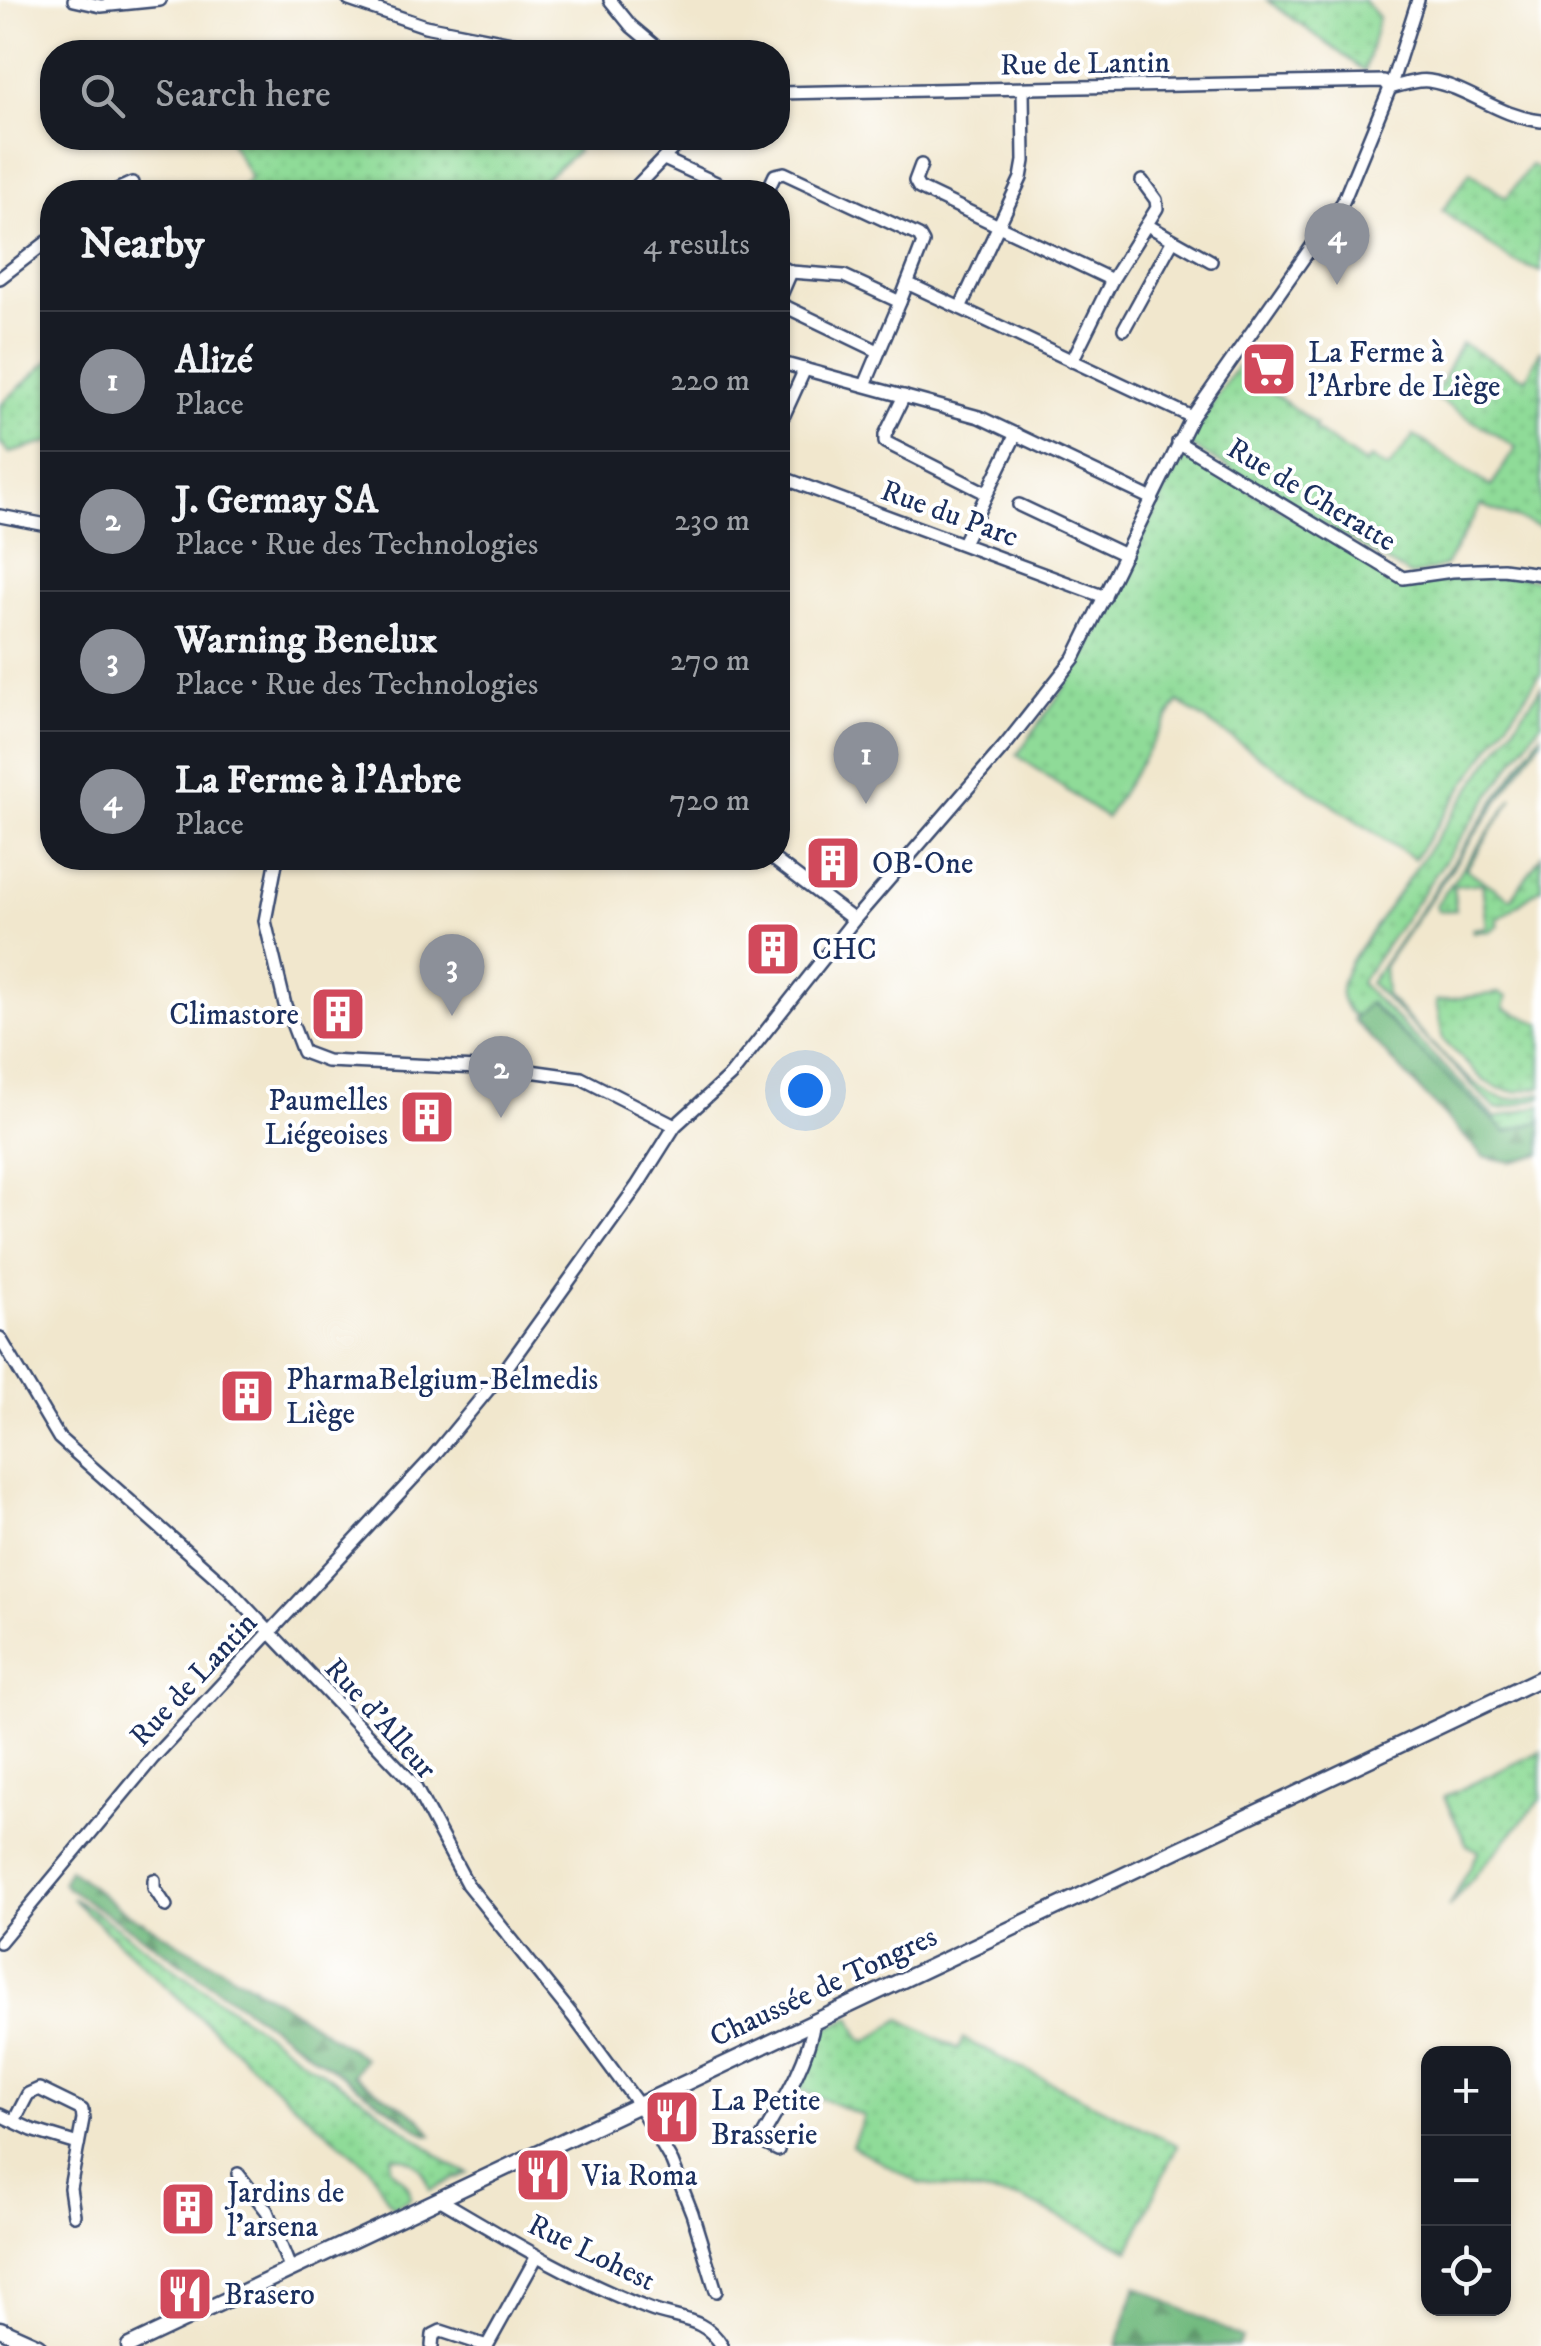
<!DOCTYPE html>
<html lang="en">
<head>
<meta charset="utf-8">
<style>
	body { margin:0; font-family:"IM FELL DW Pica",serif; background:#20242c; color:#f1f3f6 }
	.controls { position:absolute; right:30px; bottom:30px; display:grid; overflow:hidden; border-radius:20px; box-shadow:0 2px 8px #0004 }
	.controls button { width:90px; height:90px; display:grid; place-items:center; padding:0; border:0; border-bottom:2px solid #363941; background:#171b24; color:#f1f3f6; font:50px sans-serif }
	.you { position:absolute; left:805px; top:1090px; width:35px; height:35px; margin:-25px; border:8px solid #fff; border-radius:50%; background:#1a73e8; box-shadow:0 0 0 15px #1a73e833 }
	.badge { display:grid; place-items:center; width:65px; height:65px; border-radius:50%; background:#8c9099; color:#fff; font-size:32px; font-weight:700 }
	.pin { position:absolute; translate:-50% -82px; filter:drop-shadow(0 2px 5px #0008) }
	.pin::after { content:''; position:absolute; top:52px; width:35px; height:30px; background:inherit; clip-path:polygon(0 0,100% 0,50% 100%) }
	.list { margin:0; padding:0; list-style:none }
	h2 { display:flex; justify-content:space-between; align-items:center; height:130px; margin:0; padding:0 40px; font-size:42px }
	h2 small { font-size:32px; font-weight:400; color:#9ea1a6 }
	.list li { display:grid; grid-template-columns:65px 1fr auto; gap:30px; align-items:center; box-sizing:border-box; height:140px; padding:0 40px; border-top:2px solid #363941 }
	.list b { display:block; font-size:38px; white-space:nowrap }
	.list p { margin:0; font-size:32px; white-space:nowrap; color:#9ea1a6 }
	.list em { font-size:32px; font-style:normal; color:#9ea1a6 }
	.icon { flex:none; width:55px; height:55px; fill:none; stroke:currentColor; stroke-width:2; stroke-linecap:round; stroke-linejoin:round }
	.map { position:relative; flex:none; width:1541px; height:2346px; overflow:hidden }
	.search { position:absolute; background:#171b24; box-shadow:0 2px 8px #0004; left:40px; top:40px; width:750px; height:110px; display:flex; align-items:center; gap:25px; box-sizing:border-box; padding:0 35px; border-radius:40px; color:#9ea1a6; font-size:38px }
	.panel { position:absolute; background:#171b24; box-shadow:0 2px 8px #0004; left:40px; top:180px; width:750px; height:690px; border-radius:40px }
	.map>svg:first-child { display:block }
</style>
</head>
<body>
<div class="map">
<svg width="1541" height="2346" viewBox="0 0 1541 2346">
	<defs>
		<pattern id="grass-dots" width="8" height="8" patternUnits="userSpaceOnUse" patternTransform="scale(2.5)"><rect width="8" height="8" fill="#8fdb98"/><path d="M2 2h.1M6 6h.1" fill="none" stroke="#7bbc85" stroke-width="1.8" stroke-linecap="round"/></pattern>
		<pattern id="forest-firs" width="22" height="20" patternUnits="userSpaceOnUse" patternTransform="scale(2.5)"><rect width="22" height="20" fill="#73bb80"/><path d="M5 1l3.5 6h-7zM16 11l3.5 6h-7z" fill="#5e986c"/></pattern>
	</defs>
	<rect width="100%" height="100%" fill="#fff"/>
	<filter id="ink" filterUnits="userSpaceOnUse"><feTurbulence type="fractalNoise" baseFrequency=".01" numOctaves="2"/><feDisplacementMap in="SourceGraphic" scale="20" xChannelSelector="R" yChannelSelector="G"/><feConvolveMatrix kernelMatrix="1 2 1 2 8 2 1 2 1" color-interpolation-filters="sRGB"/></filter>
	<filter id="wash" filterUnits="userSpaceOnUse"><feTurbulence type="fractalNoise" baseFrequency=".0048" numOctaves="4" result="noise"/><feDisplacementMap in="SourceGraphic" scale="40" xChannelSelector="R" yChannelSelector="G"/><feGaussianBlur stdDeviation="2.25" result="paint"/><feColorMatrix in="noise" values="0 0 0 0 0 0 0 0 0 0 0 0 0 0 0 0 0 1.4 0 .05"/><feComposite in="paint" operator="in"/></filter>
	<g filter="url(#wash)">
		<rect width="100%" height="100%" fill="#f1e7cd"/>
		<g fill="url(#grass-dots)" stroke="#55857b" stroke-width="2.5">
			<polygon points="1267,0 1364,0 1379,17 1365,71"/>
			<polygon points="228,138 575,138 577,152 528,192 236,192 251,178"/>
			<polygon points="1531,165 1541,170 1541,272 1512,261 1442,211 1470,172 1506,198"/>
			<polygon points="1461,343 1526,379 1541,349 1541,528 1481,505 1445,566 1411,576 1186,443 1237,366 1316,425 1314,429 1365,464 1370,458 1388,469 1414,435 1491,487 1516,447 1434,397"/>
			<polygon points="52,358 52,441 10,453 0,443 0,405"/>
			<polygon points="1184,451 1403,583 1509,576 1541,580 1541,673 1414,859 1178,702 1106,818 1017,755 1071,678 1097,634"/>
			<path d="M 1541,687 L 1541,722 L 1360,983 L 1496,1118 L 1541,1105 L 1541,1121 L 1506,1132 L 1370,1003 L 1356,1017 C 1334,1002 1339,983 1351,961 Z"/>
			<path d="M 1541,734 L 1541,739 L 1384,966 L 1386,995 C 1411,1021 1471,1092 1503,1098 C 1516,1101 1528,1096 1541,1093 L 1541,1098 L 1501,1109 L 1495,1108 L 1370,983 Z"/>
			<polygon points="1513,798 1466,869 1511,899 1541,856 1541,888 1497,920 1499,925 1490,931 1473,932 1473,929 1487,927 1482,883 1453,886 1456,910 1438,911 1436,905"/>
			<polygon points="1499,993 1507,997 1504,1008 1541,1024 1541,1087 1516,1092 1497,1088 1483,1080 1443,1040 1436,1001"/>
			<polygon points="1541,1751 1541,1799 1448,1907 1479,1851 1467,1845 1444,1797"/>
			<path d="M 71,1898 L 88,1907 L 302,2059 L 370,2103 L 451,2165 L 468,2173 L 430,2190 C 425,2169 414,2156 392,2157 L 391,2168 C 400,2178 412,2184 410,2199 L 392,2207 L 369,2167 L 287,2098 Z"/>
			<polygon points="851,2017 861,2039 867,2041 901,2019 958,2049 963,2039 1177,2145 1129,2250 1022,2199 919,2183 852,2146 864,2116 793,2087 817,2033"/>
		</g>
		<g fill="url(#forest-firs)" stroke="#47756f" stroke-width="2.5">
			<polygon points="1369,1003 1506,1132 1541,1121 1541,1154 1511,1162 1483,1156 1353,1019"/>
			<polygon points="69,1869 119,1908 283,2004 364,2058 353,2075 421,2119 432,2135 427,2135 155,1945 67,1888 63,1882"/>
			<polygon points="1136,2286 1242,2338 1238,2346 1117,2346"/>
		</g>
	</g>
	<g filter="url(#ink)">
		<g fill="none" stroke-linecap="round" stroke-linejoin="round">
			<g stroke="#3b4b6f" stroke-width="16">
				<g id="minor">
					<polyline points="74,0 101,6 160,0"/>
					<polyline points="349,0 425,26 557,52"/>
					<polyline points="610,0 631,26 662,52"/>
					<path d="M 1390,88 C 1402,85 1417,79 1429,81 C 1469,87 1496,116 1541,121"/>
					<polyline points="778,93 1384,81 1390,88"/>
					<polyline points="664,159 736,192"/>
					<polyline points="921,165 915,181 919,188 1112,280"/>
					<polyline points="112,192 132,183"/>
					<polyline points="631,192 683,138"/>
					<polyline points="767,192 775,175 784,173 919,236 923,243 900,302 844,276 791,272 778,265"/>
					<polyline points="1147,225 1211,261"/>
					<polyline points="0,278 52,238"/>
					<polyline points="909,284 1192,417"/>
					<polyline points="778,302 791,272"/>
					<polyline points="778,303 878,351"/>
					<polyline points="960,308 1021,178 1024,161 1023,90"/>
					<polyline points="1124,329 1173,240"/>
					<polyline points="1072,361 1112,280 1157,208 1156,200 1142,181"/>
					<polyline points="778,362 979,417 1152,499"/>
					<polyline points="865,385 900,302"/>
					<polyline points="904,396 885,435 885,442 986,493"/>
					<polyline points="778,417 784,415 805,369"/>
					<polyline points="1178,442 1403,578 1452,571 1503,569 1541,574"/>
					<polyline points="778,476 1105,597"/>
					<polyline points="1019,505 1125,555"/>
					<polyline points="0,516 52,526"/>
					<polyline points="963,543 1016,434"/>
					<polyline points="277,858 265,921 285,1005 303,1052 327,1061 523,1070 581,1078 675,1126"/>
					<polyline points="772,858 854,920"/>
					<polyline points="0,1338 59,1438 228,1588 413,1783 467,1884 573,2016 638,2104 672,2162 692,2213 716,2291"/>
					<polyline points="154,1880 154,1888 166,1906"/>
					<polyline points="0,1942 153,1758 431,1459 507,1367 637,1186 675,1126 731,1075 854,920 1007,743 1074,658 1192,417 1343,202 1390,88 1418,0"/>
					<polyline points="0,2115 32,2130 78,2144"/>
					<polyline points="14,2121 28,2094 39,2089 82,2110 83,2119 70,2188 74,2215"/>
					<path d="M 778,2150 L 760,2141 C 781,2104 808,2063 814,2021"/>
					<polyline points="238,2174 267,2211 290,2268"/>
					<path d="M 439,2199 C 507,2239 576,2281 649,2309 C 678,2320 705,2317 722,2346"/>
					<polyline points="432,2346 433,2335 441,2331 487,2346"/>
					<polyline points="487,2346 537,2256"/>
				</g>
			</g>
			<g stroke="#3b4b6f" stroke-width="19">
				<g id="major">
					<polyline points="0,2329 38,2346"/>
					<polyline points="129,2346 1541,1678"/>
				</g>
			</g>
			<use href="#minor" stroke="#fff" stroke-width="11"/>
			<use href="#major" stroke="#fff" stroke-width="14"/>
		</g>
	</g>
	<defs>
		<g id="supermarket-square" transform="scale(2.875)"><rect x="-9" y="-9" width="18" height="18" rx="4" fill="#d1495b" stroke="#fff"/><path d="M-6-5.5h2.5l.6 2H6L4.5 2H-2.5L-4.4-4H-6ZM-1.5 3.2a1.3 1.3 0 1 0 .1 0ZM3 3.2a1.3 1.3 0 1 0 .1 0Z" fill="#fff"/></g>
		<g id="building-square" transform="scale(2.875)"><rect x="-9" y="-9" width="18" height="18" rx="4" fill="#d1495b" stroke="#fff"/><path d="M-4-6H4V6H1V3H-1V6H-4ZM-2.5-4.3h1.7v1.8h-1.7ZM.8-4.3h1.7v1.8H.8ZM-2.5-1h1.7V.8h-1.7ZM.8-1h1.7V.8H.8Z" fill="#fff"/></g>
		<g id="restaurant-square" transform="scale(2.875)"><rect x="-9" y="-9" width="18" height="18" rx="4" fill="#d1495b" stroke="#fff"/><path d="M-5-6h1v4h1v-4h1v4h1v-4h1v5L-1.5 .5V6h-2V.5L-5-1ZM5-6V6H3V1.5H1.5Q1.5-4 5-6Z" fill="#fff"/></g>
	</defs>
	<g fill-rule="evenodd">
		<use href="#supermarket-square" x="1269" y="369"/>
		<use href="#building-square" x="833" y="863"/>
		<use href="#building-square" x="773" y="949"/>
		<use href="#building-square" x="338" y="1014"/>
		<use href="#building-square" x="427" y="1117"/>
		<use href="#building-square" x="247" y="1396"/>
		<use href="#restaurant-square" x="672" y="2117"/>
		<use href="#restaurant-square" x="543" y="2175"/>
		<use href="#building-square" x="188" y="2209"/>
		<use href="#restaurant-square" x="185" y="2294"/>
	</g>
	<g text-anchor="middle" stroke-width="8" stroke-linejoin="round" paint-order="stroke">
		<g font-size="30" fill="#1b2f5e" stroke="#fff">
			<text transform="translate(1085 63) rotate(-1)" y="10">Rue de Lantin</text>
			<text transform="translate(1312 494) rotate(31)" y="10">Rue de Cheratte</text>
			<text transform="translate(950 513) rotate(20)" y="10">Rue du Parc</text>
			<text transform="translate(193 1679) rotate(-47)" y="10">Rue de Lantin</text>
			<text transform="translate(381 1718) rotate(48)" y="10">Rue d'Alleur</text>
			<text transform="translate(823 1986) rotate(-25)" y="10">Chaussée de Tongres</text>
			<text transform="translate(592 2252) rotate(26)" y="10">Rue Lohest</text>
		</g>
		<g font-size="30" fill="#1b2f5e" stroke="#fff" text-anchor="start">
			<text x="1308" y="362">La Ferme à<tspan x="1308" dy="34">l’Arbre de Liège</tspan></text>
			<text x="872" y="873">OB-One</text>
			<text x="812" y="959">CHC</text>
			<text x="299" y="1024" text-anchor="end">Climastore</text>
			<text x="388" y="1110" text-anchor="end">Paumelles<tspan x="388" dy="34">Liégeoises</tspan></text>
			<text x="286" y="1389">PharmaBelgium-Belmedis<tspan x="286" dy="34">Liège</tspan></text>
			<text x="711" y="2110">La Petite<tspan x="711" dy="34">Brasserie</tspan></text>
			<text x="582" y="2185">Via Roma</text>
			<text x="227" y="2202">Jardins de<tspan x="227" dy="34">l'arsena</tspan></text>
			<text x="224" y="2304">Brasero</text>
		</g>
	</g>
</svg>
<div class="controls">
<button>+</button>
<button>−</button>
<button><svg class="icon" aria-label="locate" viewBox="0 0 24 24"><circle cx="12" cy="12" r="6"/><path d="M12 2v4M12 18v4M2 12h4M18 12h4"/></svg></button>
</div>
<div class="you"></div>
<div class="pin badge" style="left:866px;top:804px">1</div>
<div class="pin badge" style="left:501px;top:1118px">2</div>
<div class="pin badge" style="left:452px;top:1016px">3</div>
<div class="pin badge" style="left:1337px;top:285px">4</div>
<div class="search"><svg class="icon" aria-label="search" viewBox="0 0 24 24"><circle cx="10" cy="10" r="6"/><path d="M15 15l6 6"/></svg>Search here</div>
<section class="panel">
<h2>Nearby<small>4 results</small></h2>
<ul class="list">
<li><span class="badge">1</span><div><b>Alizé</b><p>Place</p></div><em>220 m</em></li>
<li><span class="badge">2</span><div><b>J. Germay SA</b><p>Place · Rue des Technologies</p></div><em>230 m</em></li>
<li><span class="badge">3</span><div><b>Warning Benelux</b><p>Place · Rue des Technologies</p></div><em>270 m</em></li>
<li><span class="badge">4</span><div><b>La Ferme à l'Arbre</b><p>Place</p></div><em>720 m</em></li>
</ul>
</section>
</div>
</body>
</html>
